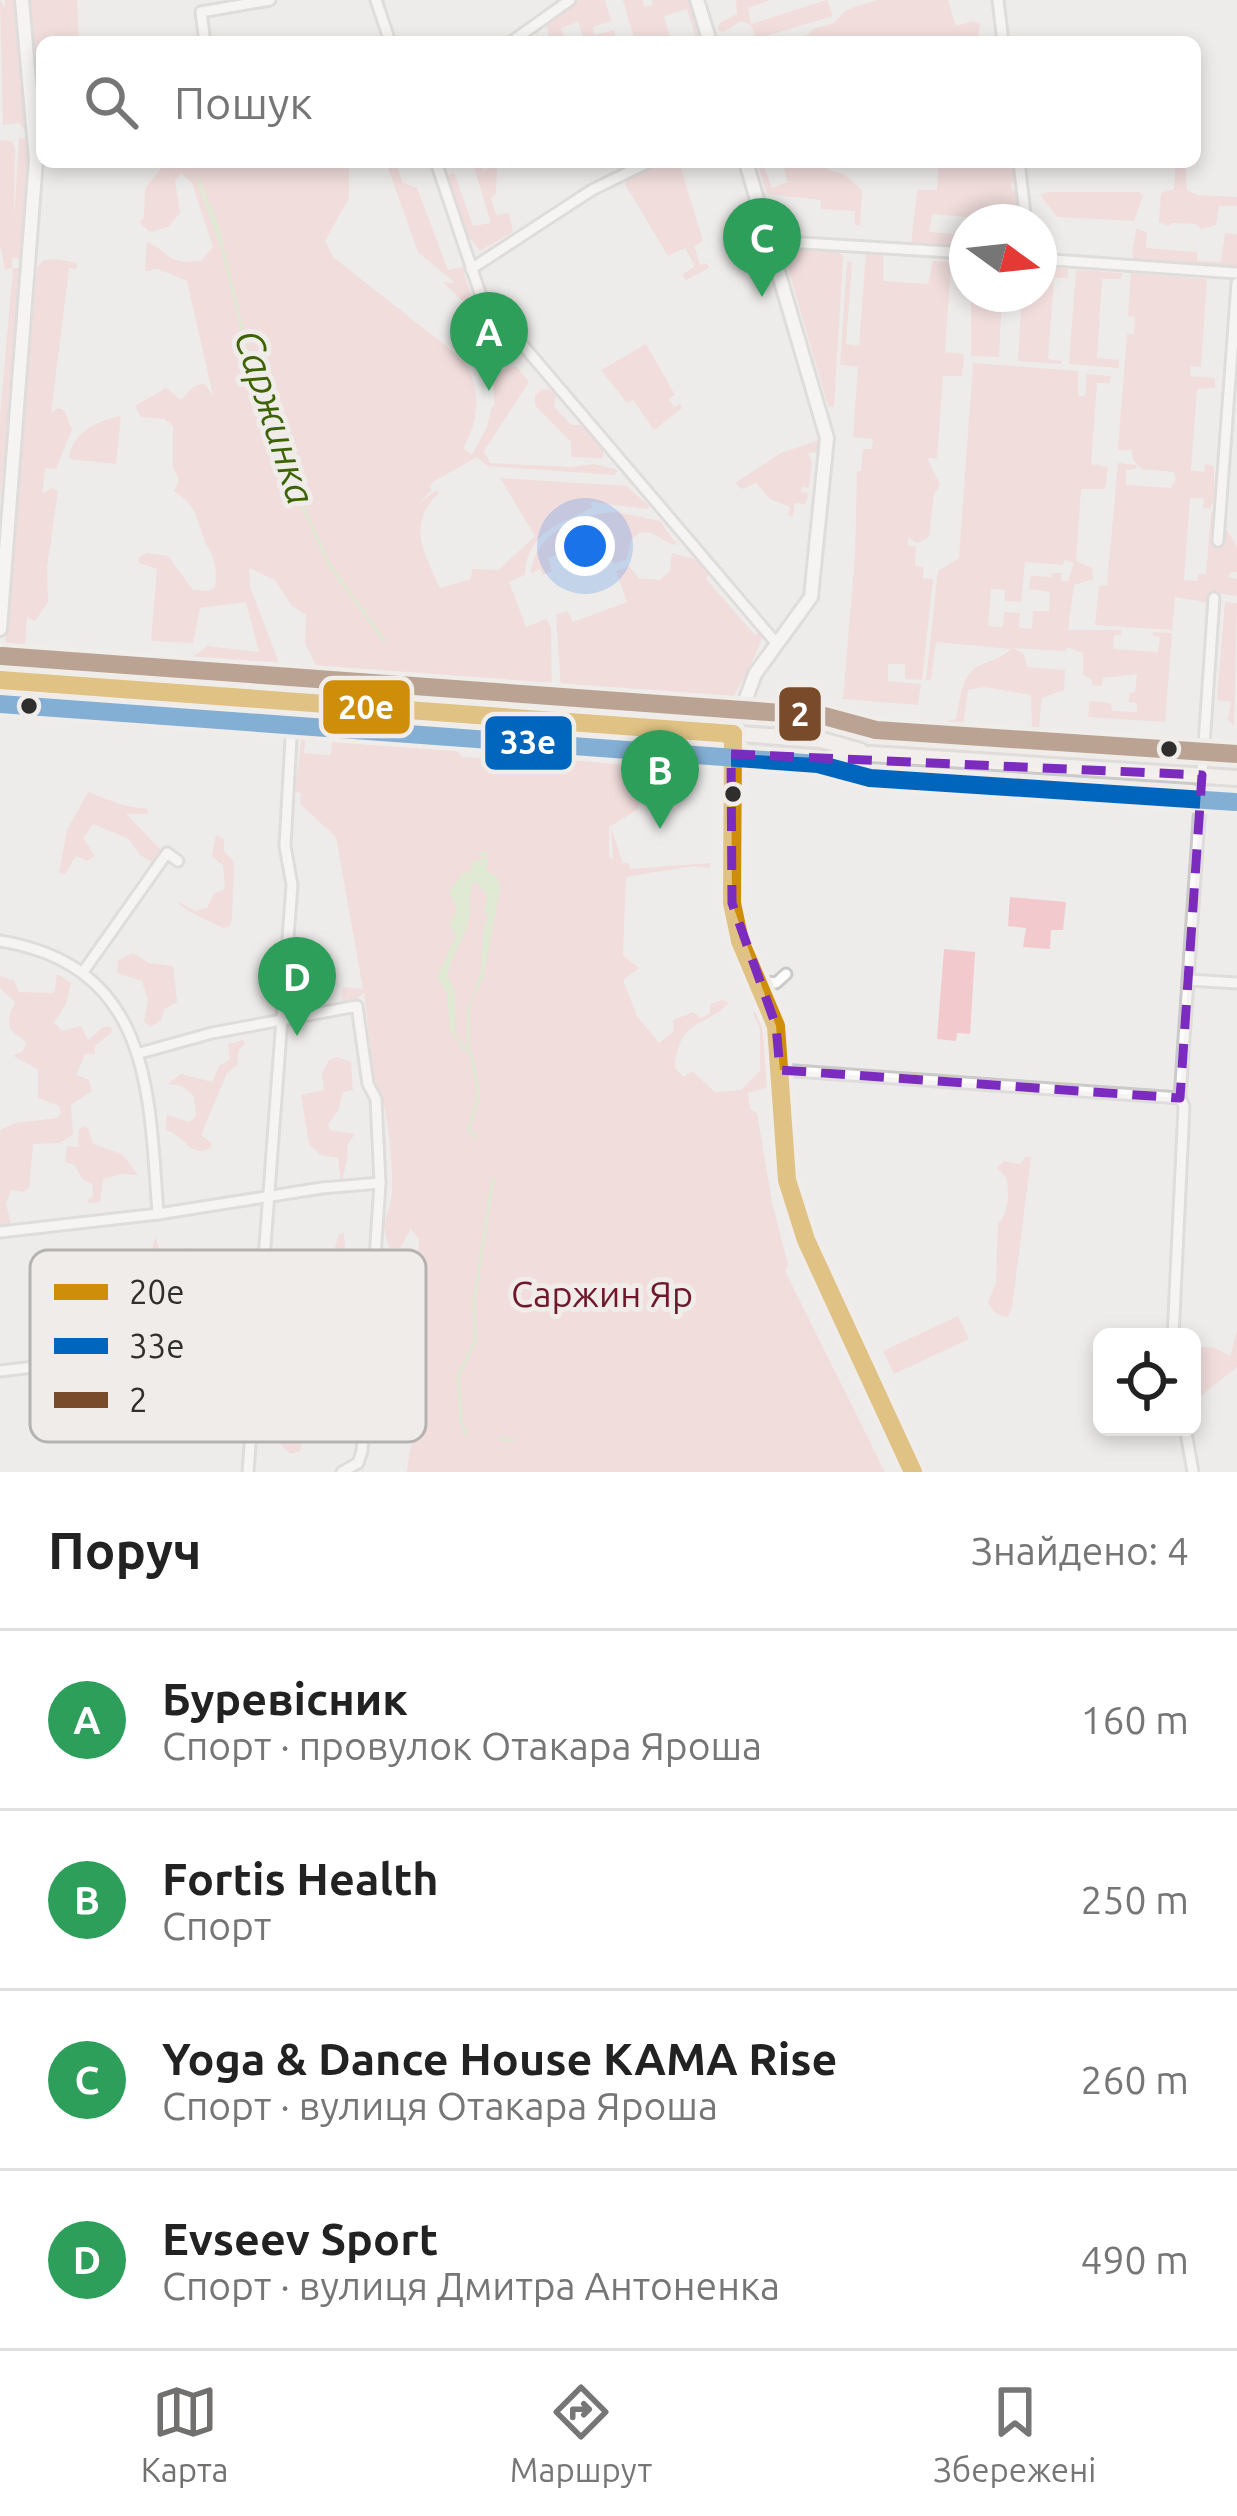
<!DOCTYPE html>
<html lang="uk">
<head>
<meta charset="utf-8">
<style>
	body { margin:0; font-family:Ubuntu,sans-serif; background:#f6f6f6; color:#222 }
	.controls { position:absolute; right:36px; bottom:36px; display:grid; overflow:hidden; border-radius:18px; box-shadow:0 6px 18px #0003 }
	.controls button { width:108px; height:108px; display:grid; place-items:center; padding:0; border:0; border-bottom:3px solid #e0e0e0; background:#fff; color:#222; font:60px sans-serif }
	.compass { position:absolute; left:949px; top:204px; width:108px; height:108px; border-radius:50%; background:#fff; box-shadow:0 6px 18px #0003; rotate:105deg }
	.you { position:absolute; left:585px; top:546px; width:42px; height:42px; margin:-30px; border:9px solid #fff; border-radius:50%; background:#1a73e8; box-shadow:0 0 0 18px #1a73e833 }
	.badge { display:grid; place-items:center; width:78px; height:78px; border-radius:50%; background:#72706f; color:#fff; font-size:39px; font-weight:700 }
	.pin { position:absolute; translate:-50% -99px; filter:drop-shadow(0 3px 6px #0008) }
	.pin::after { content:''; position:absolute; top:63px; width:42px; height:36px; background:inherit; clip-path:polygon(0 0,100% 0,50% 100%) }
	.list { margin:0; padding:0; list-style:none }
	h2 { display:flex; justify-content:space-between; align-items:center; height:156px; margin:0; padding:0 48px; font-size:51px }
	h2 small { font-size:39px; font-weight:400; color:#767676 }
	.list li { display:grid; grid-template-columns:78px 1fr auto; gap:36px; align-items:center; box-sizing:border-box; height:180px; padding:0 48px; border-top:3px solid #e0e0e0 }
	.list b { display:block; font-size:45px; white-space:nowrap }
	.list p { margin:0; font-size:39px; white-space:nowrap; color:#767676 }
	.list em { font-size:39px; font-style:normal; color:#767676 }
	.icon { flex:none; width:66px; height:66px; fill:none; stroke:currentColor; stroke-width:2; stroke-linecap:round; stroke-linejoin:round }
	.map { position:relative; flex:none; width:1237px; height:1472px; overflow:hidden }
	.search { position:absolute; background:#fff; box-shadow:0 6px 18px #0003; left:36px; right:36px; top:36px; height:132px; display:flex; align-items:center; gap:30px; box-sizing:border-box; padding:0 42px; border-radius:18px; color:#767676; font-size:45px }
	.sheet { height:876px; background:#fff }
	nav { display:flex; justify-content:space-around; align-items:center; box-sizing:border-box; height:168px; border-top:3px solid #e0e0e0; background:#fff; font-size:33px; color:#767676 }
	nav a { display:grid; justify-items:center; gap:6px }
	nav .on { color:#72706f }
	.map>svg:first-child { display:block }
</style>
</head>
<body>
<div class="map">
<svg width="1237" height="1472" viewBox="0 0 1237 1472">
	<rect width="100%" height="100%" fill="#eeecea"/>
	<g fill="#f2c9cc" fill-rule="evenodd">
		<polygon points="0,0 5,8 5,0 13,0 26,130 19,123 3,125"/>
		<polygon points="28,0 77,0 79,42 42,42 42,81 39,82"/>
		<polygon points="579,0 605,0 611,21 593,27 594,35 614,30 617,42 585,42 578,22 561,28 565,42 550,42 546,22"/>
		<polygon points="623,0 642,0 645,7 653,5 652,0 695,0 704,41 696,39 687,9 664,16 672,42 635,42"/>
		<polygon points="736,0 770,0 748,8 751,24 827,0 833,16 756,39 751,25 741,21 723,32 717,29 721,22 737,14"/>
		<polygon points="877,0 948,0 956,26 973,21 980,24 978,36 966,42 800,42 813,29 834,23 846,10"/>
		<polygon points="19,138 27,139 29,147 22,259 12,258 12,268 5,270 0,244 0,140 12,141 15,148 14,220"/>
		<path d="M 160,162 L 349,162 L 349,198 L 325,241 L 333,257 L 465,361 C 481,393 480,418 463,448 L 472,455 L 487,427 L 492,406 L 495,405 L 492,374 L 516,366 L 529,382 L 484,451 L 490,463 L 570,467 L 594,464 L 618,470 L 614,475 L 487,466 L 477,457 L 433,482 L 430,486 L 432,490 L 416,506 L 436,490 L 439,493 C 406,525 424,553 440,588 L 471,579 L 472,569 L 499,570 L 535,536 L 500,478 L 627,486 L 650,507 L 647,509 L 591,502 L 592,508 C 560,524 526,532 525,575 L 509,582 L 526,627 L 546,619 L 551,627 L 552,693 L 541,699 L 299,684 L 288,670 L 321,675 L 324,671 L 318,669 L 305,644 L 306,615 L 292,606 L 275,580 L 249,568 L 250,587 L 281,668 L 206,664 L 188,674 L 148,670 L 150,656 L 190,659 L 208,646 L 259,652 L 246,602 L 200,608 L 193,643 L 151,641 L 157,569 L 139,563 L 139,557 L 147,553 L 168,556 L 193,590 L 208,591 L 215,587 C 218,553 209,556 201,530 C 194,509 193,504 174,491 L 179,480 L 173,468 L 173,426 L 164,419 L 141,417 L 135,406 L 166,388 L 181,400 L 193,387 L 204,383 L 213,396 L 187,281 L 158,269 L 145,271 L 147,242 C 172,253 166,265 201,261 L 213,247 L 192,183 L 181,173 L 175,180 L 180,213 L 168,227 L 150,232 L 139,222 L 144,218 L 145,189 L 163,166 Z"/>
		<path d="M 386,162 L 395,162 L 403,183 L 417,188 L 448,270 L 463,267 C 469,302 486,321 512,345 L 509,348 L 443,282 L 455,283 L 418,252 Z"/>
		<polygon points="463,162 481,162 483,170 497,166 496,194 491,198 496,215 509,213 513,232 480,251 471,239 465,242 443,177 454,173 473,226 491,223 473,164 464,166"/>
		<polygon points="662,162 688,162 680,165 703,241 694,246 700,265 707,263 709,268 686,280 682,275 695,266 685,248 668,256 625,184 628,178"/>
		<polygon points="757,162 762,162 772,188 788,182 782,162 826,162 828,170 844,174 862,190 860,226 855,225 855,211 821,209 821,200 767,194"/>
		<polygon points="939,162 1017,162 1016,182 1011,183 1012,190 1019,193 1023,222 932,214 929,232 967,235 967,252 911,245 917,190 937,190"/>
		<polygon points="1176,162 1185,162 1187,190 1198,195 1237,197 1237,206 1219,206 1216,225 1202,229 1195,224 1173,223 1169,226 1159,222 1161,193 1174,189"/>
		<polygon points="1048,192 1139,192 1143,196 1134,221 1057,217 1040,195"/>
		<polygon points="1136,229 1147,232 1146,248 1197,252 1197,261 1221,262 1225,233 1237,234 1237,271 1135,263 1132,254"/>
		<polygon points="785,247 839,251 843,257 834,407 828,406 783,251"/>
		<polygon points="866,253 883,254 883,281 928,284 933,261 951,262 945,352 964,354 962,376 943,376 937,458 927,458 940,485 934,494 929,537 918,543 908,538 908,546 916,546 915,566 923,567 923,578 933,579 922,680 905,679 905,664 888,664 888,681 921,684 918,705 843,699 855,557 857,471 861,471 863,449 872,449 873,439 853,437 858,367 840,365 847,262 852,262 846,344 859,346"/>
		<polygon points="53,259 77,263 76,269 69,268 51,413 58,408 64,410 72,429 56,469 45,468 42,493 53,488 58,492 47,567 48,602 35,621 27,617 24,659 41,664 4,661 37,268 42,261"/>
		<polygon points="1039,267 1068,269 1068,278 1054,278 1048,359 1062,361 1061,364 1018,361 1022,294 1039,294"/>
		<polygon points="13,268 21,268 0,503 0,417"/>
		<polygon points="1076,270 1122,273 1121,279 1102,279 1097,358 1119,360 1119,368 1069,364"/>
		<polygon points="1131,273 1207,279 1201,367 1191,366 1190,376 1215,378 1215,388 1197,389 1191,470 1204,472 1205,464 1214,466 1214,500 1210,508 1203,508 1204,498 1190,498 1184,580 1197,581 1198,574 1206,574 1211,512 1217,513 1237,547 1237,572 1231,572 1228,577 1237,579 1237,596 1212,592 1209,603 1175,597 1172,630 1095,625 1099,586 1107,585 1118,463 1137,465 1136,469 1126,470 1126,485 1171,488 1176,478 1173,472 1142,469 1133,460 1132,450 1118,450 1127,334 1134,334 1135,317 1128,316"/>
		<polygon points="971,294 1002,294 999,357 971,356"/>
		<polygon points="646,344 675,395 669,399 674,407 680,404 682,408 654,430 633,400 627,403 601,370"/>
		<path d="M 973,363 L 1078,371 L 1078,396 L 1085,396 L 1087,374 L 1111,376 L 1110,383 L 1097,383 L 1091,464 L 1108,467 L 1105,489 L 1081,489 L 1076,561 L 1092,568 L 1093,579 L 1074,585 L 1068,630 L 1121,630 L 1121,635 L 1114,635 L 1113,649 L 1158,652 L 1160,637 L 1153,636 L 1153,632 L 1172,633 L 1165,722 L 1088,717 L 1090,701 L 1111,703 L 1112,711 L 1137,712 L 1137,703 L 1128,702 L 1130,693 L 1135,692 L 1137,674 L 1103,678 L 1102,686 L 1092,685 L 1092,680 L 1083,675 L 1083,653 L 1067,647 L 1066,651 L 1013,648 L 1024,654 L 1027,667 L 1065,670 L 1064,690 L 1042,698 L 1038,737 L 1032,735 L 1031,695 L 984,687 L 968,690 L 962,732 L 946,731 L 947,721 L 956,719 C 960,703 960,680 974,669 C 986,661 1000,660 1011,649 L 936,642 L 931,680 L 926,680 L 938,571 L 959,558 ZM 1064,560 L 1074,563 L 1068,581 L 1061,581 L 1062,573 L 1052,573 L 1051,577 L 1031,576 L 1029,589 L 1050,592 L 1049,611 L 1033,611 L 1032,629 L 1019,628 L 1020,613 L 1004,612 L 1003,627 L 988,626 L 991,589 L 1005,590 L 1005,601 L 1021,602 L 1025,562 L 1063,565 Z"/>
		<polygon points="542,389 551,390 556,396 554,407 572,425 581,425 603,450 603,458 571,457 571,442 535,405 535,395"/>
		<path d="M 121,416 L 116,464 L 69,459 C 72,432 96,421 121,416 Z"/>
		<polygon points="819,440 818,452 808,453 812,462 809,488 802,487 801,492 809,493 805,504 795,503 793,516 788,515 790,507 770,499 756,483 742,489 735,483 781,453"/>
		<path d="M 617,512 L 660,521 L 677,545 C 659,542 649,521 631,540 L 627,559 L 614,564 L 603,537 L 548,558 L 552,571 L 543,575 L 540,569 L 531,573 C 534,532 581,513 617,512 Z"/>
		<path d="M 672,553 L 697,560 L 710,573 L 706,579 L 755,635 L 761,631 L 763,634 C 762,646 724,718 714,727 L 715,715 L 572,703 L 561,689 L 556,615 L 567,611 L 573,622 L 627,602 L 616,571 L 629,566 L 639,578 L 660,580 L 670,571 Z"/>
		<polygon points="1225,602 1237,603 1234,726 1228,720 1231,702 1217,700"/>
		<polygon points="307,689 632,717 632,723 315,696 307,694"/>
		<polygon points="320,712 715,742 716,743 320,715"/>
		<polygon points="309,729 662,756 662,762 309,733"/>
		<path d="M 302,733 L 306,734 L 304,753 L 331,755 L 332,742 L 457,751 L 462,757 L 497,759 L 498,754 L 638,766 L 638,774 L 645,774 L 646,767 L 661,768 L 660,784 L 641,783 L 638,809 L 609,827 L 609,857 L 613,859 L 611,828 L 623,863 L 629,863 L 630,869 L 710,863 L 710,868 L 693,866 L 626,877 L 623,955 L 639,968 L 623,980 L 637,1016 L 659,1043 L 674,1031 L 673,1020 L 693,1012 L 701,1018 L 710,1013 L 710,1004 L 722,1000 L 729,1003 C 705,1028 678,1018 675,1068 L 684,1077 L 692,1071 L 715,1092 L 741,1090 L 760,1071 L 760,1029 L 753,1013 L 758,1010 L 767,1028 L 771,1086 L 748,1093 L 750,1109 L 757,1113 L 772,1202 L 788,1265 L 785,1271 L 885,1472 L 407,1472 C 411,1433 438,1311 417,1278 L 419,1239 L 411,1229 L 400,1248 L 390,1248 C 378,1221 390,1217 392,1191 C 393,1169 389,1100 375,1085 L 364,993 L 355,1000 L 341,1002 L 343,987 L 363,989 L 336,837 L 300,804 L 301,793 L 295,792 Z"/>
		<polygon points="88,792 122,805 147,809 148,814 126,814 162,851 153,863 140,855 129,839 93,824 83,838 95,856 87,861 76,856 65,874 59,873 67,830"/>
		<path d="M 216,835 L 224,839 L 224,851 L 234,862 L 232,919 L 230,926 L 223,928 C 207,919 190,915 176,901 L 196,911 L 207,908 L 214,894 L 225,889 L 223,865 L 212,857 Z"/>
		<polygon points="1010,897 1066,902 1063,930 1051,930 1050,949 1023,947 1026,928 1008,926"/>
		<polygon points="944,949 975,952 970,1034 957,1033 956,1041 937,1039"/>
		<polygon points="133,953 149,963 173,966 177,1002 164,1009 161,1020 151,1027 144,1022 148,1000 142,981 117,973 118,960"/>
		<polygon points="57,974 71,983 66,1004 54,1022 62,1031 81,1026 88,1040 103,1027 111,1027 112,1032 95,1046 95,1054 85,1054 76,1075 89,1080 92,1091 71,1105 73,1134 60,1143 33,1144 29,1188 23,1192 11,1190 6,1203 11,1225 0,1226 0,1130 15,1123 57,1118 61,1113 59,1106 38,1098 38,1070 12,1055 22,1052 27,1043 10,1029 9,1017 15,1002 0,988 0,976 14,981 19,992 54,993"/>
		<path d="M 243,1040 L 245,1044 L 239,1049 L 237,1065 L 227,1073 L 201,1135 L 212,1143 L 210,1148 C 189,1159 186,1135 166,1130 L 167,1115 L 190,1122 L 196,1116 L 194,1096 L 182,1086 L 167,1084 L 181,1074 L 212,1082 L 219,1066 L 230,1059 L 228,1044 Z"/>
		<polygon points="337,1057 351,1062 353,1090 343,1092 338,1111 328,1124 330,1130 355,1134 347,1145 348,1157 341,1183 338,1158 321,1155 309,1144 301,1095 324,1090 322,1073 329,1060"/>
		<polygon points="83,1126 88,1128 93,1144 122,1154 138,1175 122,1174 103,1179 100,1202 88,1203 87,1200 93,1196 93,1185 82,1179 75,1165 65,1162 67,1146 78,1147 79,1130"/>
		<path d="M 1025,1157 L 1031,1157 L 1012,1308 L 1007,1318 L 994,1312 L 988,1302 L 996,1283 L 998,1224 C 1009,1212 1010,1193 1006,1177 L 997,1168 L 1004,1161 L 1020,1164 Z"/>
		<polygon points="344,1233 345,1251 331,1277 335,1295 324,1309 335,1333 324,1364 339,1378 329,1392 327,1422 304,1428 300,1451 290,1454 273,1436 273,1426 289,1415 290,1408 287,1403 261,1403 265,1382 288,1378 292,1349 305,1333 306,1308 270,1296 267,1278 303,1268 311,1252 315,1255 334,1251 339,1234"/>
		<polygon points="155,1237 160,1251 187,1248 216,1260 225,1318 192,1313 180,1280 132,1281 136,1253 152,1250"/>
		<polygon points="958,1316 969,1339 894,1374 883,1351"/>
		<polygon points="1237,1331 1237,1367 1192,1403 1192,1346 1215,1348 1230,1356"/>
	</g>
	<path fill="#cee5b8" d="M 488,859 L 486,870 L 498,878 L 500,890 L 483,979 L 469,1004 L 481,973 L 483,929 L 488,916 L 484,911 L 487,895 L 475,881 C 466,895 472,905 469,919 C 466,938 449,957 448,976 L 443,976 L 449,977 L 455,993 L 456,1040 L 450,1031 L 447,993 L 437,978 L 456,935 L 449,925 L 457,909 L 449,891 L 464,872 L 470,873 L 473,861 Z"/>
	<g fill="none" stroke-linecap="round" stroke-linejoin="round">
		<g stroke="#cee5b8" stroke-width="3">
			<polyline points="222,247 198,180 217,225 258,395 279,455 330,566 384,640"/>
			<polyline points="483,862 486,853 480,854 484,855"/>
			<polyline points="458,1038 461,1046 471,1053 479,1094 469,1129 476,1138"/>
			<polyline points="468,1048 469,1004"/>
			<polyline points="466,1435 461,1420 458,1376 475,1342 474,1302 493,1179"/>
			<polyline points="500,1439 514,1440"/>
		</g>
		<g stroke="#cbcac9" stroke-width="15">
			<g id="street">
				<polyline points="376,0 390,42"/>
				<polyline points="998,0 1003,42"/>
				<polyline points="205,42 201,12 270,0"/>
				<polyline points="511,42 570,0"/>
				<polyline points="436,162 481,296 777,644"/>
				<polyline points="1019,162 1026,222"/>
				<polyline points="770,241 967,253"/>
				<polyline points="1039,259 1237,273"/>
				<polyline points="471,269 592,190 649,162"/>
				<polyline points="1218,541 1237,283"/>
				<path d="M 0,941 C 151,966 149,1090 158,1214"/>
				<polyline points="83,972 167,853 178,861"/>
				<polyline points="1188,980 1237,983"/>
				<polyline points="756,981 776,983 786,974"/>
				<polyline points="140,1053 212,1033 357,1006 368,1084 376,1099 380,1183 362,1451 358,1463 342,1472"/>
				<polyline points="780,1070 1180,1098"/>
				<polyline points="0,1232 158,1214 322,1188 380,1183"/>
				<polyline points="1173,1337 1184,1106 1180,1098 1214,598"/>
				<polyline points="0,1371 259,1340"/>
				<polyline points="1185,1427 1193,1472"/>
				<polyline points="248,1472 292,885 285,846 293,702"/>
			</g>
		</g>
		<g stroke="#cbcac9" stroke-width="18">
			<g id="secondary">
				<polyline points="697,0 710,42"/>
				<polyline points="746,162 827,438 811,597 755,674 733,734 732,903 740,941 776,1026 781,1131 795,1208 913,1472"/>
				<polyline points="0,629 36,160 22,0"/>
			</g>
		</g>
		<g stroke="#cbcaca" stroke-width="20">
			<g id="primary">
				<polyline points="0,680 822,740 861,751"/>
				<polyline points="0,700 731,754 818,759 872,754 1237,778"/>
			</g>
		</g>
		<use href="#street" stroke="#fcfcfc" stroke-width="9"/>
		<use href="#secondary" stroke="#fcfcfc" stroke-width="12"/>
		<use href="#primary" stroke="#f6f0ed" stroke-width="14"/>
		<g stroke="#efece9" stroke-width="27">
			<g id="bus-1">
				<polyline points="0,680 733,734"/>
				<polyline points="733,734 732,903 740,941 776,1026 787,1180 806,1240 913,1472"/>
			</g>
		</g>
		<g stroke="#efece9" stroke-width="27">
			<polyline id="bus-2" points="0,704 818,764 870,778 1235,802"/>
		</g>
		<g stroke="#efece9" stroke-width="27">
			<polyline id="bus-3" points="2,656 824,716 876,730 1237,754"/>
		</g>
		<use href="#bus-1" stroke="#cf8e09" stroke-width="18"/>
		<use href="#bus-2" stroke="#0065bd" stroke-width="18"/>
		<use href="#bus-3" stroke="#7a4b2a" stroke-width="18"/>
	</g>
	<path d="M0 0H1237V1472H0ZM 731,754 L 1202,775 L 1180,1098 L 780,1070 L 776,1026 L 732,903 Z" fill="#eeecea" fill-opacity=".55" fill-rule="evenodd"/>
	<path fill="none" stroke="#7b2cbf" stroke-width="9" stroke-dasharray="24 15" stroke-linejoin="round" d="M 731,754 L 1202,775 L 1180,1098 L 780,1070 L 776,1026 L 732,903 Z"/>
	<g fill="#2f2e2d" stroke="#efece9" stroke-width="4.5">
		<circle cx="29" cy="706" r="10"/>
		<circle cx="1169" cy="749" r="10"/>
		<circle cx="733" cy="794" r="10"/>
	</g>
	<g text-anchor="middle" stroke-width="10" stroke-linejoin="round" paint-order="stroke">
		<g font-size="36" fill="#6f172b" stroke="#efece9">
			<text x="602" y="1307">Саржин Яр</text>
		</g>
		<g font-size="39" font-style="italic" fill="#3d6305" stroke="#efece9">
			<text transform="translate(275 417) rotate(72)" y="14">Саржинка</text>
		</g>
	</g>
	<rect x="30" y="1250" width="396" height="192" rx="18" fill="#efece9" stroke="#b5b3b1" stroke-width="3"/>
	<rect x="54" y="1284" width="54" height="16" fill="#cf8e09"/>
	<rect x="54" y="1338" width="54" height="16" fill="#0065bd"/>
	<rect x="54" y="1392" width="54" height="16" fill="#7a4b2a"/>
	<g font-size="33" fill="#2f2e2d">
		<text x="129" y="1304">20е</text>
		<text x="129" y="1358">33е</text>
		<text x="129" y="1412">2</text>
	</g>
	<g stroke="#efece9" stroke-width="4.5">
		<rect x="321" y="678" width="91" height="58" rx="12" fill="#cf8e09"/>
		<rect x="777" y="685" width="46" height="58" rx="12" fill="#7a4b2a"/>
		<rect x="483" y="714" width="91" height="58" rx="12" fill="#0065bd"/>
	</g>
	<g font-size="33" text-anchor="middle" font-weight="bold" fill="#fff">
		<text x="366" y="719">20е</text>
		<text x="800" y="726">2</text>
		<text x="528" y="754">33е</text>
	</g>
</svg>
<div class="controls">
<button><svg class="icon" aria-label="locate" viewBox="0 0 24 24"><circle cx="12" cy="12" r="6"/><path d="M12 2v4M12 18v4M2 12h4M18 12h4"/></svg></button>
</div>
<svg class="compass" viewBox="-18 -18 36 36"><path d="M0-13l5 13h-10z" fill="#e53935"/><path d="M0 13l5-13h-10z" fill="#767676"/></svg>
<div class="you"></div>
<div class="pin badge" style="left:489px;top:391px;background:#2e9e5b">A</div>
<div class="pin badge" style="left:660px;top:829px;background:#2e9e5b">B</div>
<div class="pin badge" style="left:762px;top:297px;background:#2e9e5b">C</div>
<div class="pin badge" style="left:297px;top:1036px;background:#2e9e5b">D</div>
<div class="search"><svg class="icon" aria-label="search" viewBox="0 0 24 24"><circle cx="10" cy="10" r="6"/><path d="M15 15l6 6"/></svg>Пошук</div>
</div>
<section class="sheet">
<h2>Поруч<small>Знайдено: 4</small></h2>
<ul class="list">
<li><span class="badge" style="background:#2e9e5b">A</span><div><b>Буревісник</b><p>Спорт · провулок Отакара Яроша</p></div><em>160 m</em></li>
<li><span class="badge" style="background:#2e9e5b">B</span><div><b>Fortis Health</b><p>Спорт</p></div><em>250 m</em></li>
<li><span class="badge" style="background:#2e9e5b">C</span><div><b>Yoga &amp; Dance House KAMA Rise</b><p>Спорт · вулиця Отакара Яроша</p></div><em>260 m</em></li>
<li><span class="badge" style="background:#2e9e5b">D</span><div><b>Evseev Sport</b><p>Спорт · вулиця Дмитра Антоненка</p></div><em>490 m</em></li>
</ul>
</section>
<nav>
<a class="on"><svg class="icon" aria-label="map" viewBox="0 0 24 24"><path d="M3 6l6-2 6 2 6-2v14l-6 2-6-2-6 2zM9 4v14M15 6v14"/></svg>Карта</a>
<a><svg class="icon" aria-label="directions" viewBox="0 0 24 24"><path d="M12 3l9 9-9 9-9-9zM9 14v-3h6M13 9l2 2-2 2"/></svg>Маршрут</a>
<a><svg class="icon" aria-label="saved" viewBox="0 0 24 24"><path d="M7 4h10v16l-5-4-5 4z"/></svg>Збережені</a>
</nav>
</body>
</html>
